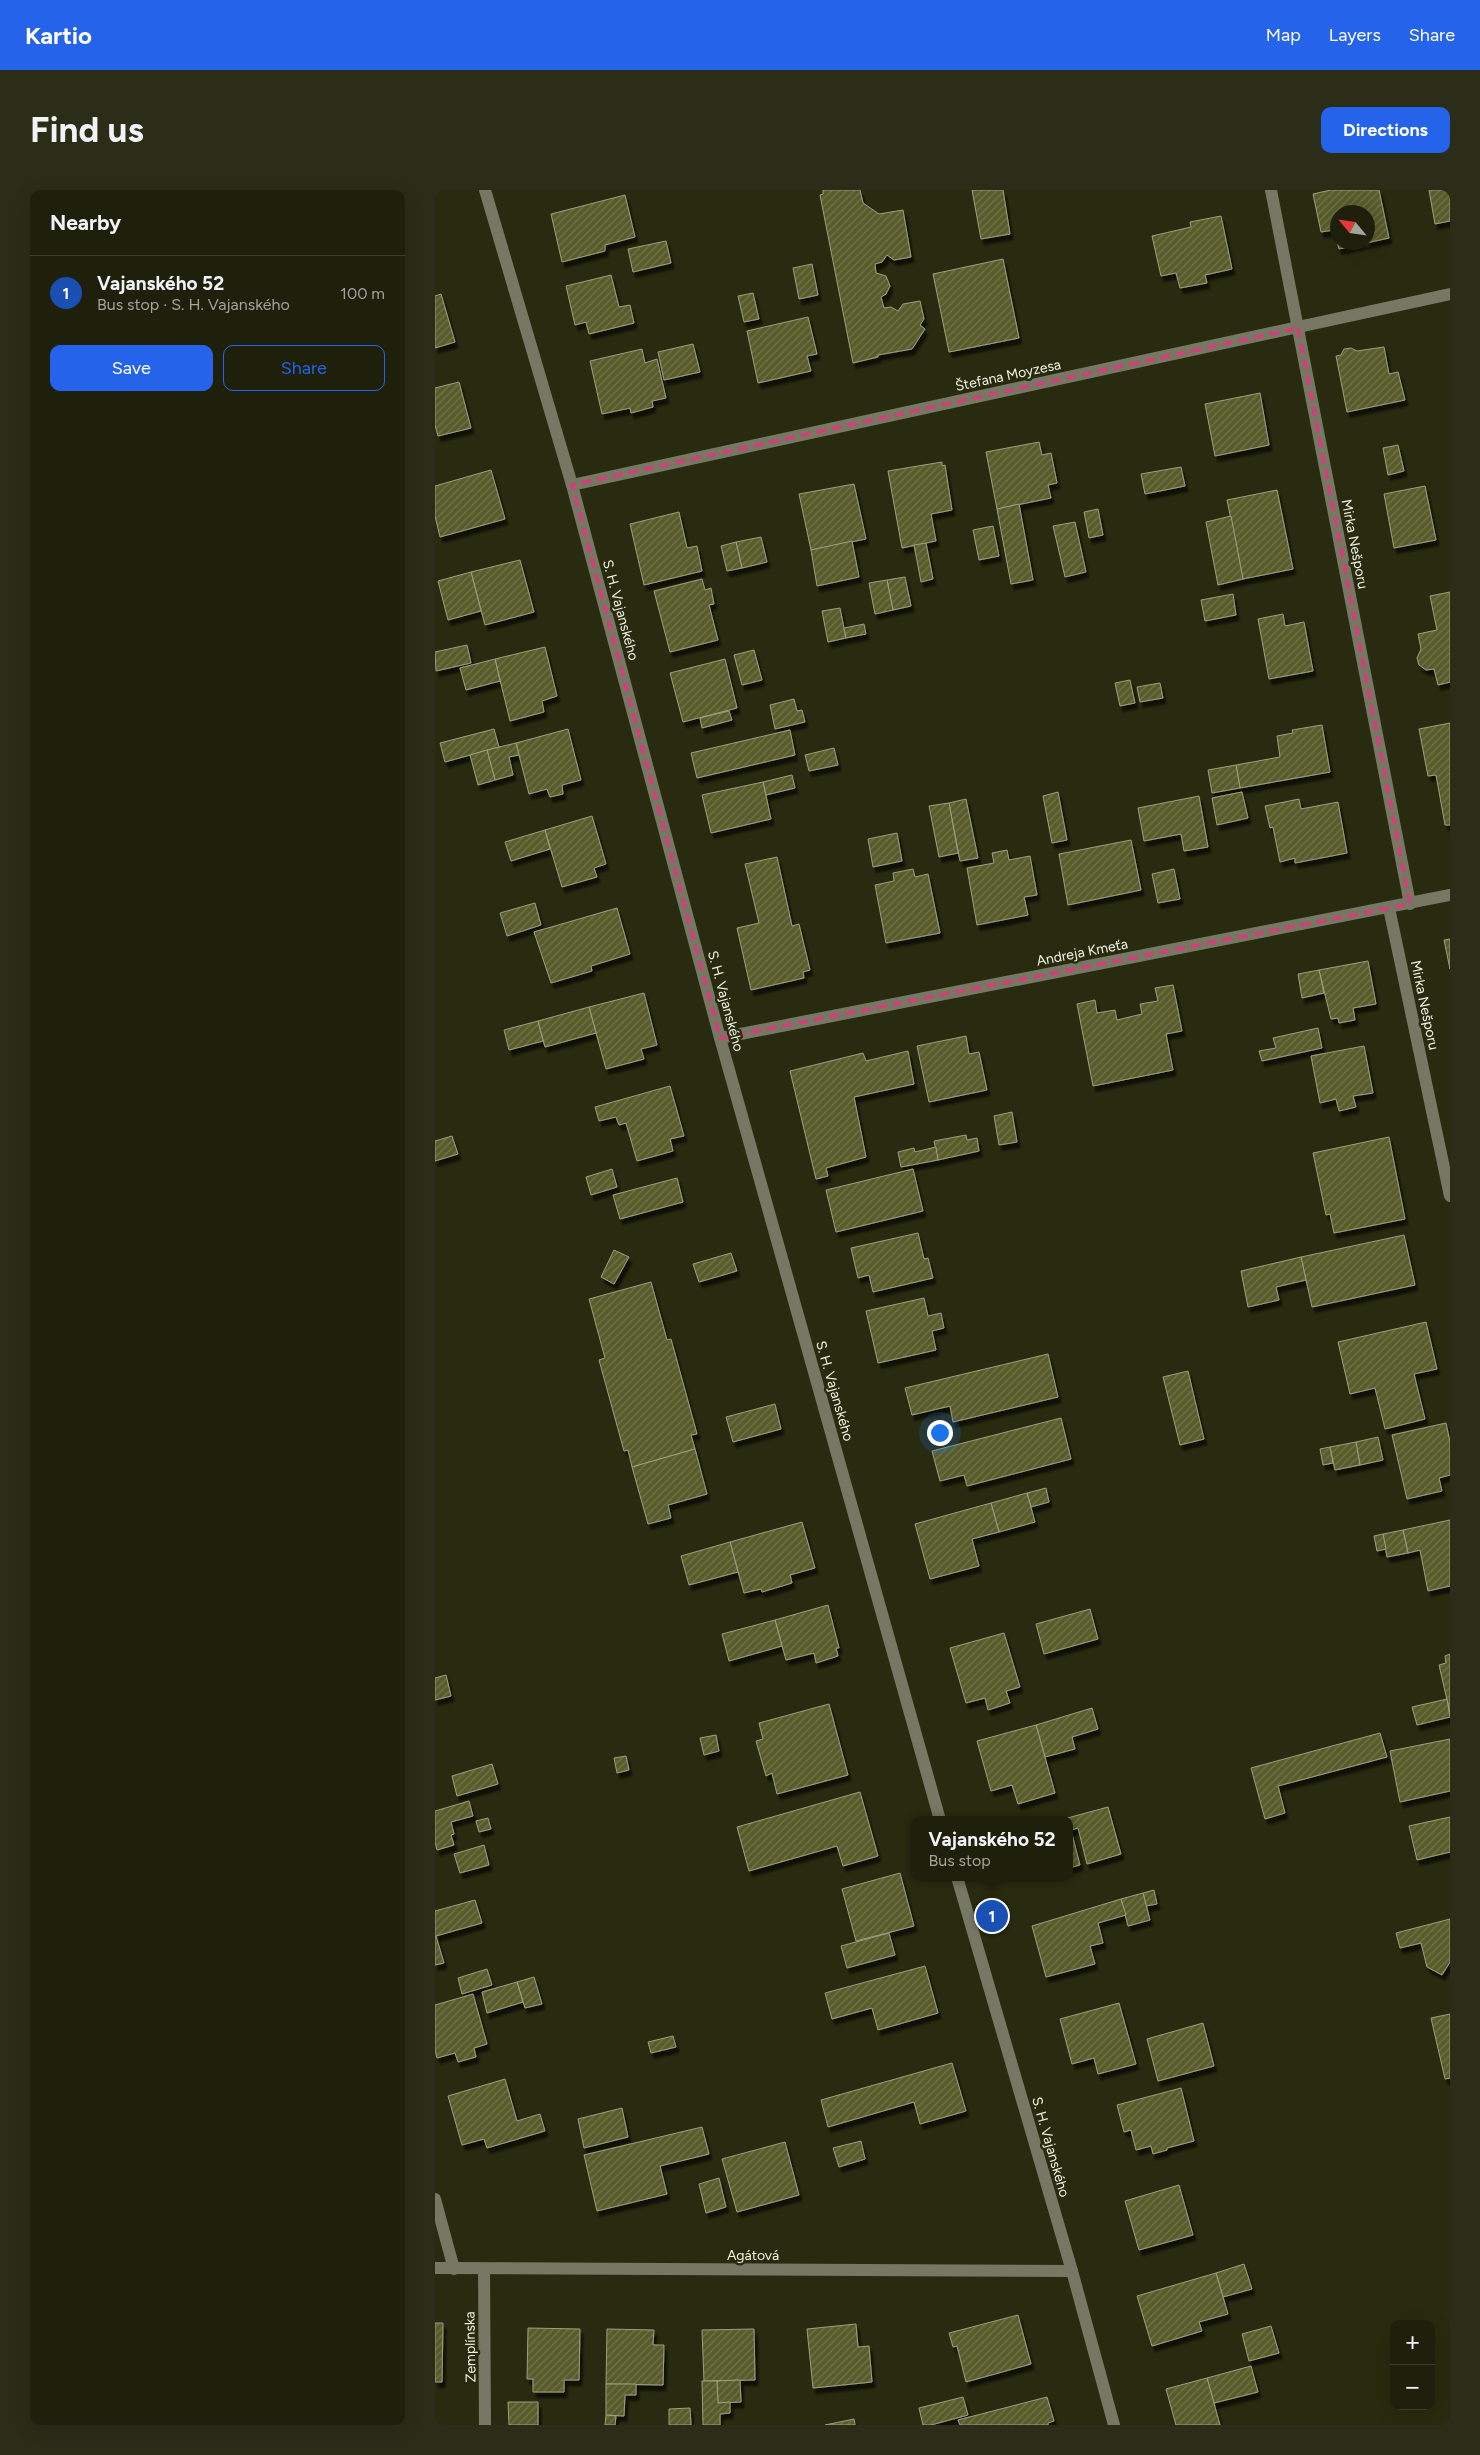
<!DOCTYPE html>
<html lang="en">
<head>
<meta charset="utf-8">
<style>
	body { margin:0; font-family:Figtree,sans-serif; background:#2b2d19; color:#f1f3f6 }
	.controls { position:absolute; right:15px; bottom:15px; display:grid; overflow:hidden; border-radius:10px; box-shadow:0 5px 20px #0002 }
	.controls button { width:45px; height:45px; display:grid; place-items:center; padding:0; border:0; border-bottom:1px solid #3c3e2c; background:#1e200b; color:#f1f3f6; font:25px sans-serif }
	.compass { position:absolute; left:895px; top:15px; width:45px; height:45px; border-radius:50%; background:#1e200b; box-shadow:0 5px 20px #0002; rotate:299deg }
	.you { position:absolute; left:504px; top:1242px; width:18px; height:18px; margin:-12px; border:4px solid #fff; border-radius:50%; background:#1a73e8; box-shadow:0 0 0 8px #1a73e833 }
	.badge { display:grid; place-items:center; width:32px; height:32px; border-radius:50%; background:#2563eb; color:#fff; font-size:16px; font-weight:700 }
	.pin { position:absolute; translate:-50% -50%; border:2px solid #fff; box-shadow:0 1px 5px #0006 }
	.popup { position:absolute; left:476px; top:1626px; width:162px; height:65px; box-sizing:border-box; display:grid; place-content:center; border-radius:10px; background:#1e200b; filter:drop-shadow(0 1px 4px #0005); font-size:16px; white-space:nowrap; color:#a1a39d }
	.popup b { font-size:19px; color:#f1f3f6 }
	.popup::after { content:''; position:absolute; left:50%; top:100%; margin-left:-10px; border:10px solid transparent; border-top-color:#1e200b }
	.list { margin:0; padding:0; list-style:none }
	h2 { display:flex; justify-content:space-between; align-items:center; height:65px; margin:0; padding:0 20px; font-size:21px }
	h2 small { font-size:16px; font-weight:400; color:#a1a39d }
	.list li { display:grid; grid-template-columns:32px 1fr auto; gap:15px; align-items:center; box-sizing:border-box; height:75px; padding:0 20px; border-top:1px solid #3c3e2c }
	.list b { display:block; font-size:19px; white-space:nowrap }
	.list p { margin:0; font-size:16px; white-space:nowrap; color:#a1a39d }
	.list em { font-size:16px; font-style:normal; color:#a1a39d }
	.actions { display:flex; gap:10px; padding:15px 20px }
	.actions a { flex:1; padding:11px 0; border:1px solid #2563eb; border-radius:10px; text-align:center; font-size:18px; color:#2563eb }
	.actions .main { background:#2563eb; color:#fff }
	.map { position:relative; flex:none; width:1015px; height:2235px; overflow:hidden; border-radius:10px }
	header { display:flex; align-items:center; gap:30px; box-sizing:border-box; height:70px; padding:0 25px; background:#2563eb; color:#fff }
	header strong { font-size:24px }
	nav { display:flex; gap:28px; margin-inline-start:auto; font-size:18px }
	.intro { display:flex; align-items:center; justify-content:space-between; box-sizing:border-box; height:120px; padding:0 30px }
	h1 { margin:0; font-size:35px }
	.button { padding:12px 22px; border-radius:10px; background:#2563eb; color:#fff; font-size:18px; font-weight:700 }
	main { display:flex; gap:30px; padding:0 30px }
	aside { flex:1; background:#1e200b; border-radius:10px; box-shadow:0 5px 20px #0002 }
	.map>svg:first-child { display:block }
</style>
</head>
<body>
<header>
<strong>Kartio</strong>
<nav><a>Map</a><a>Layers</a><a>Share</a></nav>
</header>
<div class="intro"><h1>Find us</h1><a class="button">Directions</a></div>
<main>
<aside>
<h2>Nearby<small></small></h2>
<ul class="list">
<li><span class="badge" style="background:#1a4fb4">1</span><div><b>Vajanského 52</b><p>Bus stop · S. H. Vajanského</p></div><em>100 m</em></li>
</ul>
<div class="actions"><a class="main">Save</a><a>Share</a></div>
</aside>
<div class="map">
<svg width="1015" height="2235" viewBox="0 0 1015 2235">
	<defs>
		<pattern id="building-hatch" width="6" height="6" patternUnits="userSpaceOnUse" patternTransform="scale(1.25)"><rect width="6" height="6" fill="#585c2b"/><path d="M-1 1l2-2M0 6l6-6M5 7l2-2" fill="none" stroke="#707449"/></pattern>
		<filter id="shadow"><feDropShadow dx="3" dy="5.5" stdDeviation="1" flood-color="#0009"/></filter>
	</defs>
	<rect width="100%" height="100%" fill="#282b0f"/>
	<g fill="url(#building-hatch)" stroke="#9ca081" fill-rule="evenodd" filter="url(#shadow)">
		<polygon points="388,0 425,0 428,13 444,24 468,20 476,67 459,70 452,65 447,72 440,74 441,83 451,86 455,96 451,104 446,107 449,118 456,117 463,121 468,114 485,111 489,129 485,135 490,139 477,159 443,165 443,167 418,173 385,5 388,4"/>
		<polygon points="537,0 568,0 575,44 546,49"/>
		<path d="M 896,0 L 944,0 L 954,48 L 904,59 L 899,40 L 886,42 L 878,4 ZM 902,22 L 932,22 L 932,52 L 902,52 Z"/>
		<polygon points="994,0 1015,0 1015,31 1000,34"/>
		<polygon points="190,5 200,47 170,55 170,61 127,72 116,24"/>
		<polygon points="786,26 797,79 770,85 772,93 745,98 741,83 726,86 717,46 756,37 755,32"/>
		<polygon points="231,51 236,73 198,82 193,59"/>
		<polygon points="568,69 584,148 514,162 498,84"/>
		<polygon points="377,74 383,105 364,109 358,78"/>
		<polygon points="176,85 184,117 195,115 199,133 154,144 151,132 140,135 131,96"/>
		<polygon points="318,103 324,129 309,132 303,106"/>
		<polygon points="6,104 20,152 0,158 0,106"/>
		<polygon points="373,127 382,164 372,166 376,181 323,193 312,141"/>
		<polygon points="258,154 265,182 229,190 223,162"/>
		<polygon points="949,157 954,184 963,182 970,210 912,222 901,166 906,165 909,159 916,158 922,161"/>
		<polygon points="207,159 210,173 222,169 231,208 217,211 218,217 196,223 195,218 167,224 155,171"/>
		<polygon points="24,192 36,238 3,246 0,235 0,198"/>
		<polygon points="825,203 834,255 780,266 770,214"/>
		<polygon points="604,252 607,265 616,263 622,293 613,295 616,308 562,319 551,262"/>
		<polygon points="963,255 969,281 953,285 948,258"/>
		<polygon points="507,272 507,276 510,275 517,320 496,324 501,351 467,358 453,281"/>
		<polygon points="746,277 750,296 710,304 706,284"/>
		<polygon points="56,280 70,329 5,347 0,326 0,296"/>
		<polygon points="419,294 431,349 376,360 364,304"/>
		<polygon points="990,296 1001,350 959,358 949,304"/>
		<polygon points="842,300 858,379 808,389 792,310"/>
		<polygon points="584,314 598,390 576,394 562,319"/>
		<polygon points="663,319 668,345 654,348 649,322"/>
		<polygon points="244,322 252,358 262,356 267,381 209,395 195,334"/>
		<polygon points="796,326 808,389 783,395 771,332"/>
		<polygon points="640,332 651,382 630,387 618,336"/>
		<polygon points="558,336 564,366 544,370 538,340"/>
		<polygon points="326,347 332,372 307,378 301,352"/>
		<polygon points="417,351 424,387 382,396 376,360"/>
		<polygon points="301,352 307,378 292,381 286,356"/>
		<polygon points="491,353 498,389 486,392 479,355"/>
		<polygon points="85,370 99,422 50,435 36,382"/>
		<polygon points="36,382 46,421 13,430 3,391"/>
		<polygon points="470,387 476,416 458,420 452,390"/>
		<polygon points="267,389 270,400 276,398 279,414 274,415 283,450 235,462 219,401"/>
		<polygon points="452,390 458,420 440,424 434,393"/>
		<polygon points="1015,402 1015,492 1003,495 999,479 991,480 984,475 982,468 986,459 983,444 1002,440 995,406"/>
		<polygon points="798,404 801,425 770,431 766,410"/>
		<polygon points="405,418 411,448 393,452 387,421"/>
		<polygon points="848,424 850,436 869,432 878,481 834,489 823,429"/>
		<polygon points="429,434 431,444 411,448 409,438"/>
		<polygon points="32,455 36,473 1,481 0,462"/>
		<polygon points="110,457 122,506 107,511 109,522 75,531 60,469"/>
		<polygon points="319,460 327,490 307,495 299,465"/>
		<polygon points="60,469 65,491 31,500 25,478"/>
		<polygon points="290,469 302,518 248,532 235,483"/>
		<polygon points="695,490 700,513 685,516 680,493"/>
		<polygon points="725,493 728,508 705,512 702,497"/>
		<polygon points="359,509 362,521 367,520 370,532 340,539 335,515"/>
		<polygon points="294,521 297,530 267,538 265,528"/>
		<polygon points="1015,533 1015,635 1010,635 1001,585 993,586 984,539"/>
		<polygon points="887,535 895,582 805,598 801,575 845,567 842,546 858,543 857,540"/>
		<polygon points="59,539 64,557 10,572 5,553"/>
		<polygon points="133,539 146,590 127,595 128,604 115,607 112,599 94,604 81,553"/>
		<polygon points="355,540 360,565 262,588 256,563"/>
		<polygon points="81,553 84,565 74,567 78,585 60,590 52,560"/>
		<polygon points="399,558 403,575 374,581 370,565"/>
		<polygon points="52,560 60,590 43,595 35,565"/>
		<polygon points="801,575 805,598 777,603 773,580"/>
		<polygon points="357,585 360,598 331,605 328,592"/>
		<polygon points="328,592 336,629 276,643 267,605"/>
		<polygon points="623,602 632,650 617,653 608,606"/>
		<polygon points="807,602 813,628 782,635 777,608"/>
		<polygon points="764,606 773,657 749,661 746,644 709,651 703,618"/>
		<polygon points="531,609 543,668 525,671 514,613"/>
		<polygon points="864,609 866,619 903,612 912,663 860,673 860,668 845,672 838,637 835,638 830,616"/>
		<polygon points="514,613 523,663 504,667 494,616"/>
		<polygon points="157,626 171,674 159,678 162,687 127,697 110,640"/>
		<polygon points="110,640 115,659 76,671 70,652"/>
		<polygon points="462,643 467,671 438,677 433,649"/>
		<polygon points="696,650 706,700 633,715 624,664"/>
		<polygon points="572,660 574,670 595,666 602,705 589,707 593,725 542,735 532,678 559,673 557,663"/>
		<polygon points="342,667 357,736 364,734 375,780 368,782 369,788 316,800 302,738 324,733 310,674"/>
		<polygon points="478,679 480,687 493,684 505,743 451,753 440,695 459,691 458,683"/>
		<polygon points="739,679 745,709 723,713 717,684"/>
		<polygon points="100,713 106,735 72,746 65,723"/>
		<polygon points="182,718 195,764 156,776 157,781 116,793 99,742"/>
		<polygon points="1015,749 1015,779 1009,750"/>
		<polygon points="933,771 941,814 918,818 920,830 904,833 903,828 896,829 884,780"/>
		<polygon points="884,780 889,803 867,808 863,784"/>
		<polygon points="738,795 747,841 731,844 738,880 658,896 642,814 660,810 662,823 680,820 682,830 707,824 705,814 723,811 720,798"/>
		<polygon points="209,803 222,855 206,859 209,869 171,879 154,817"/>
		<polygon points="154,817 161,843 110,857 103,831"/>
		<polygon points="103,831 108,851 74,860 69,840"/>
		<polygon points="883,838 887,858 827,871 824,861 841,858 838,848"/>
		<polygon points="531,846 534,864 544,862 552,900 494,912 482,856"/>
		<polygon points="929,856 938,903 918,906 921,917 904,921 901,909 885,913 876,866"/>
		<polygon points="473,861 479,894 419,907 431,967 391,978 393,986 381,989 355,881 428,863 431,871"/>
		<polygon points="235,896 249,946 235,949 238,961 202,971 191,933 184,935 181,927 164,931 160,917"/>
		<polygon points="577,922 582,952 564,955 559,926"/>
		<polygon points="531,945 532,950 542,948 544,961 503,970 499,951"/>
		<polygon points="17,946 23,964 0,971 0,951"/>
		<polygon points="954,947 970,1029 899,1043 895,1024 891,1025 878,963"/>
		<polygon points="501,957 503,970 466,977 463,962 479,958 480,962"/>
		<polygon points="177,979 182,997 156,1005 151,987"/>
		<polygon points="478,979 488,1021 401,1042 391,1000"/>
		<polygon points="242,988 248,1012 185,1029 178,1005"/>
		<polygon points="483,1043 489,1069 493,1068 498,1088 438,1102 434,1085 423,1088 416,1058"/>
		<polygon points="969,1045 980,1095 877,1117 866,1067"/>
		<polygon points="179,1060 194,1067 179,1094 166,1087"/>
		<polygon points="296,1063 302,1081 264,1092 258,1074"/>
		<polygon points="866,1067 871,1090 841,1097 844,1110 813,1117 806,1081"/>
		<polygon points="216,1092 232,1150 236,1149 262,1244 256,1245 260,1259 197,1277 193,1260 189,1261 164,1170 170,1168 154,1109"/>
		<polygon points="489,1108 493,1126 506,1123 509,1138 497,1141 501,1160 443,1173 431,1121"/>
		<polygon points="991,1132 1002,1179 979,1184 990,1229 950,1239 940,1198 915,1204 903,1152"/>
		<polygon points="613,1164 623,1207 518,1232 515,1216 477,1225 470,1198"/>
		<polygon points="753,1181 769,1249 745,1255 728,1187"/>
		<polygon points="340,1214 346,1239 298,1252 291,1227"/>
		<polygon points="626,1228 636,1269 532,1296 529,1285 505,1291 497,1261"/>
		<polygon points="1011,1233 1015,1252 1015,1285 1004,1288 1007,1301 972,1309 957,1245"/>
		<polygon points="943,1247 948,1270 925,1275 921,1252"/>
		<polygon points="921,1252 925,1275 900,1280 895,1257"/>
		<polygon points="895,1257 898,1273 888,1275 885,1259"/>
		<polygon points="260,1259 272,1304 233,1315 236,1328 213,1334 197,1277"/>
		<polygon points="611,1298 614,1312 596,1317 592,1303"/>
		<polygon points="592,1303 600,1332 564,1342 556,1313"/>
		<polygon points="556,1313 564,1342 537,1349 544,1376 495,1389 480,1334"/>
		<polygon points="1015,1330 1015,1396 993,1401 985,1360 973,1363 968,1340"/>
		<polygon points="367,1332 380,1378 355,1385 357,1393 327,1402 326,1399 309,1403 295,1352"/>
		<polygon points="968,1340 973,1363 952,1367 948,1344"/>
		<polygon points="948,1344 951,1359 942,1361 939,1346"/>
		<polygon points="295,1352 303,1382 254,1395 246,1366"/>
		<polygon points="393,1415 404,1458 401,1458 403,1466 381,1473 379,1463 351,1470 340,1430"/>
		<polygon points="655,1419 663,1449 609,1464 601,1434"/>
		<polygon points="340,1430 347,1456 294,1471 287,1444"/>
		<polygon points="569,1443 585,1497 571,1501 575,1513 553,1520 550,1508 531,1513 515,1458"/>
		<polygon points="1015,1464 1015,1523 1004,1475 1011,1473 1010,1466"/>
		<polygon points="11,1485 16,1506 0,1510 0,1488"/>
		<polygon points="1012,1509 1015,1527 982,1535 977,1517"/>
		<polygon points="394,1514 413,1585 342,1604 337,1583 331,1586 321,1551 328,1549 324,1533"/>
		<polygon points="657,1518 663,1539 637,1547 640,1559 610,1567 601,1535"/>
		<polygon points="601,1535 620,1603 583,1614 577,1595 556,1601 542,1551"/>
		<polygon points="945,1543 952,1567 843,1596 850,1623 830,1629 816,1578"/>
		<polygon points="281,1545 284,1561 269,1565 265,1548"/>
		<polygon points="1015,1549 1015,1601 965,1612 955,1561"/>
		<polygon points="191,1566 194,1580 182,1583 179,1568"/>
		<polygon points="57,1574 63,1594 22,1606 17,1586"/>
		<polygon points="425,1602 443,1666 408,1676 402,1656 314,1681 302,1637"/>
		<polygon points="34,1611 38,1626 16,1632 19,1644 16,1645 19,1655 2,1660 0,1652 0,1621"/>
		<polygon points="673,1617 686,1664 652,1674 643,1638 636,1640 645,1675 634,1678 634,1630 625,1630"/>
		<polygon points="1015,1627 1015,1662 982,1670 974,1636"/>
		<polygon points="53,1628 56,1639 44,1642 41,1631"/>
		<polygon points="49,1655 54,1675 25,1683 19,1664"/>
		<polygon points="465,1683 479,1736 421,1751 407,1699"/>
		<polygon points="719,1700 722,1714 711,1716 708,1703"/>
		<polygon points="708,1703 715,1730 693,1736 686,1709"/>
		<polygon points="686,1709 691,1725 663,1733 668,1753 655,1756 660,1774 611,1787 597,1736"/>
		<polygon points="40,1710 47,1733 1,1746 9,1773 0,1775 0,1721"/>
		<polygon points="1015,1729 1015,1772 1007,1785 992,1777 986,1753 965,1758 961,1743"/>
		<polygon points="454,1743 460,1765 412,1778 406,1756"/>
		<polygon points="490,1776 503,1823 443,1840 437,1818 397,1829 390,1803"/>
		<polygon points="52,1779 57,1795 27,1804 23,1788"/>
		<polygon points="99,1787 107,1814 90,1818 82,1792"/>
		<polygon points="82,1792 88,1812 52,1823 47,1802"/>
		<polygon points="38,1804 52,1854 39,1858 41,1867 23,1872 20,1863 2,1868 0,1860 0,1815"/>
		<polygon points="684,1813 701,1874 663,1884 659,1868 637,1874 625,1829"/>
		<polygon points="1015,1824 1015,1888 1010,1889 996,1828"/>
		<polygon points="768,1833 779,1876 723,1891 712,1849"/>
		<polygon points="238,1846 241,1857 216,1863 213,1852"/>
		<polygon points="517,1873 531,1921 485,1934 479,1912 393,1937 386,1910"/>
		<polygon points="70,1889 82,1931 105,1924 110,1941 52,1958 49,1949 27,1955 13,1906"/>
		<polygon points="746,1898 759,1951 732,1958 732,1960 718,1964 716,1956 701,1960 696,1940 689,1942 682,1915"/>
		<polygon points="187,1918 193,1947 149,1958 143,1929"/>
		<polygon points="267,1937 274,1964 225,1976 232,2004 162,2021 149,1965"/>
		<polygon points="426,1951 430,1969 404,1977 398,1958"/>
		<polygon points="350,1952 364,2005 302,2022 287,1969"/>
		<polygon points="284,1988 291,2017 271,2023 264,1994"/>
		<polygon points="744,1995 758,2045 704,2060 690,2011"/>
		<polygon points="809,2074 817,2099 788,2107 781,2083"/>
		<polygon points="781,2083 793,2124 764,2132 767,2141 717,2156 702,2106"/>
		<polygon points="583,2125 596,2174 531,2192 522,2156 518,2157 514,2143"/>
		<polygon points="0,2133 8,2133 7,2192 0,2192"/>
		<polygon points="421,2134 423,2157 434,2156 437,2192 378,2198 372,2139"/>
		<polygon points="836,2136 844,2163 814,2171 807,2144"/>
		<polygon points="93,2138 145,2139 144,2190 129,2190 129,2202 98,2202 98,2189 92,2189"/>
		<polygon points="172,2139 219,2140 218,2155 229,2155 228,2195 171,2194"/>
		<polygon points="319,2139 320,2190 269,2191 267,2140"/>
		<polygon points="816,2176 823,2202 779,2213 772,2188"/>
		<polygon points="772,2188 785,2235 741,2235 731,2199"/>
		<polygon points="305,2190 306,2212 283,2213 282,2191"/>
		<polygon points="267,2191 282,2191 283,2213 295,2212 295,2223 285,2224 285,2235 268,2235"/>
		<polygon points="171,2194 201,2194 201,2205 190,2205 189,2226 171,2225"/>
		<polygon points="528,2207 533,2225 496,2235 488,2235 484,2218"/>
		<polygon points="612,2207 619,2231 613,2233 613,2235 525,2235 523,2230"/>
		<polygon points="73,2212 103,2212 103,2235 74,2235"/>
		<polygon points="255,2218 256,2235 234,2235 234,2219"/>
		<polygon points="171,2225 181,2226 180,2235 170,2235"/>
		<polygon points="419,2229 420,2235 390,2235"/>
	</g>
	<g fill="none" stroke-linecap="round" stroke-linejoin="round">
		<g stroke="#767863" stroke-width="12">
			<polyline points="50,0 137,295 285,848 505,1630"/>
			<polyline points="836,0 975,714"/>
			<polyline points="137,295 1015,104"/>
			<polyline points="954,718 1015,1006"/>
			<polyline points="285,848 1015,705"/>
			<polyline points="522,1687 637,2081 679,2235"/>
			<polyline points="0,2009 19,2079"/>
			<polyline points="0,2078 637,2081"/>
			<polyline points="49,2079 50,2235"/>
		</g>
	</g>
	<path fill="none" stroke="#cb4476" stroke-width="4" stroke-dasharray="10 6" stroke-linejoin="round" d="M 863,138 L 975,714 L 285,848 L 137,295 Z"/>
	<g text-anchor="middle" stroke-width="5" stroke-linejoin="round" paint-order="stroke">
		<g font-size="14" fill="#f1f3e2" stroke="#282b0f">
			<text transform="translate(573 185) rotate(-12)" y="5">Štefana Moyzesa</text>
			<text transform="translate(920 354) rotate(79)" y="5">Mirka Nešporu</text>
			<text transform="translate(186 420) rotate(75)" y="5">S. H. Vajanského</text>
			<text transform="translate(647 762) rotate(-11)" y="5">Andreja Kmeťa</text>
			<text transform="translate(291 811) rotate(75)" y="5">S. H. Vajanského</text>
			<text transform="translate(990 815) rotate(78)" y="5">Mirka Nešporu</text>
			<text transform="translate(400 1201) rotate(74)" y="5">S. H. Vajanského</text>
			<text transform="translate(616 1957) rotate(74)" y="5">S. H. Vajanského</text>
			<text x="318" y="2070">Agátová</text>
			<text transform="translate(35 2157) rotate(-91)" y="5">Zemplínska</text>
		</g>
	</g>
</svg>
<div class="controls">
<button>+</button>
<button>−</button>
</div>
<svg class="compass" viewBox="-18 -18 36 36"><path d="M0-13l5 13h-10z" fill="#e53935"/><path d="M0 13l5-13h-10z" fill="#a1a39d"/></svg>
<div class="you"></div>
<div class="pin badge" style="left:557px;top:1726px;background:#1a4fb4">1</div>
<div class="popup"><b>Vajanského 52</b>Bus stop</div>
</div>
</main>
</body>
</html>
